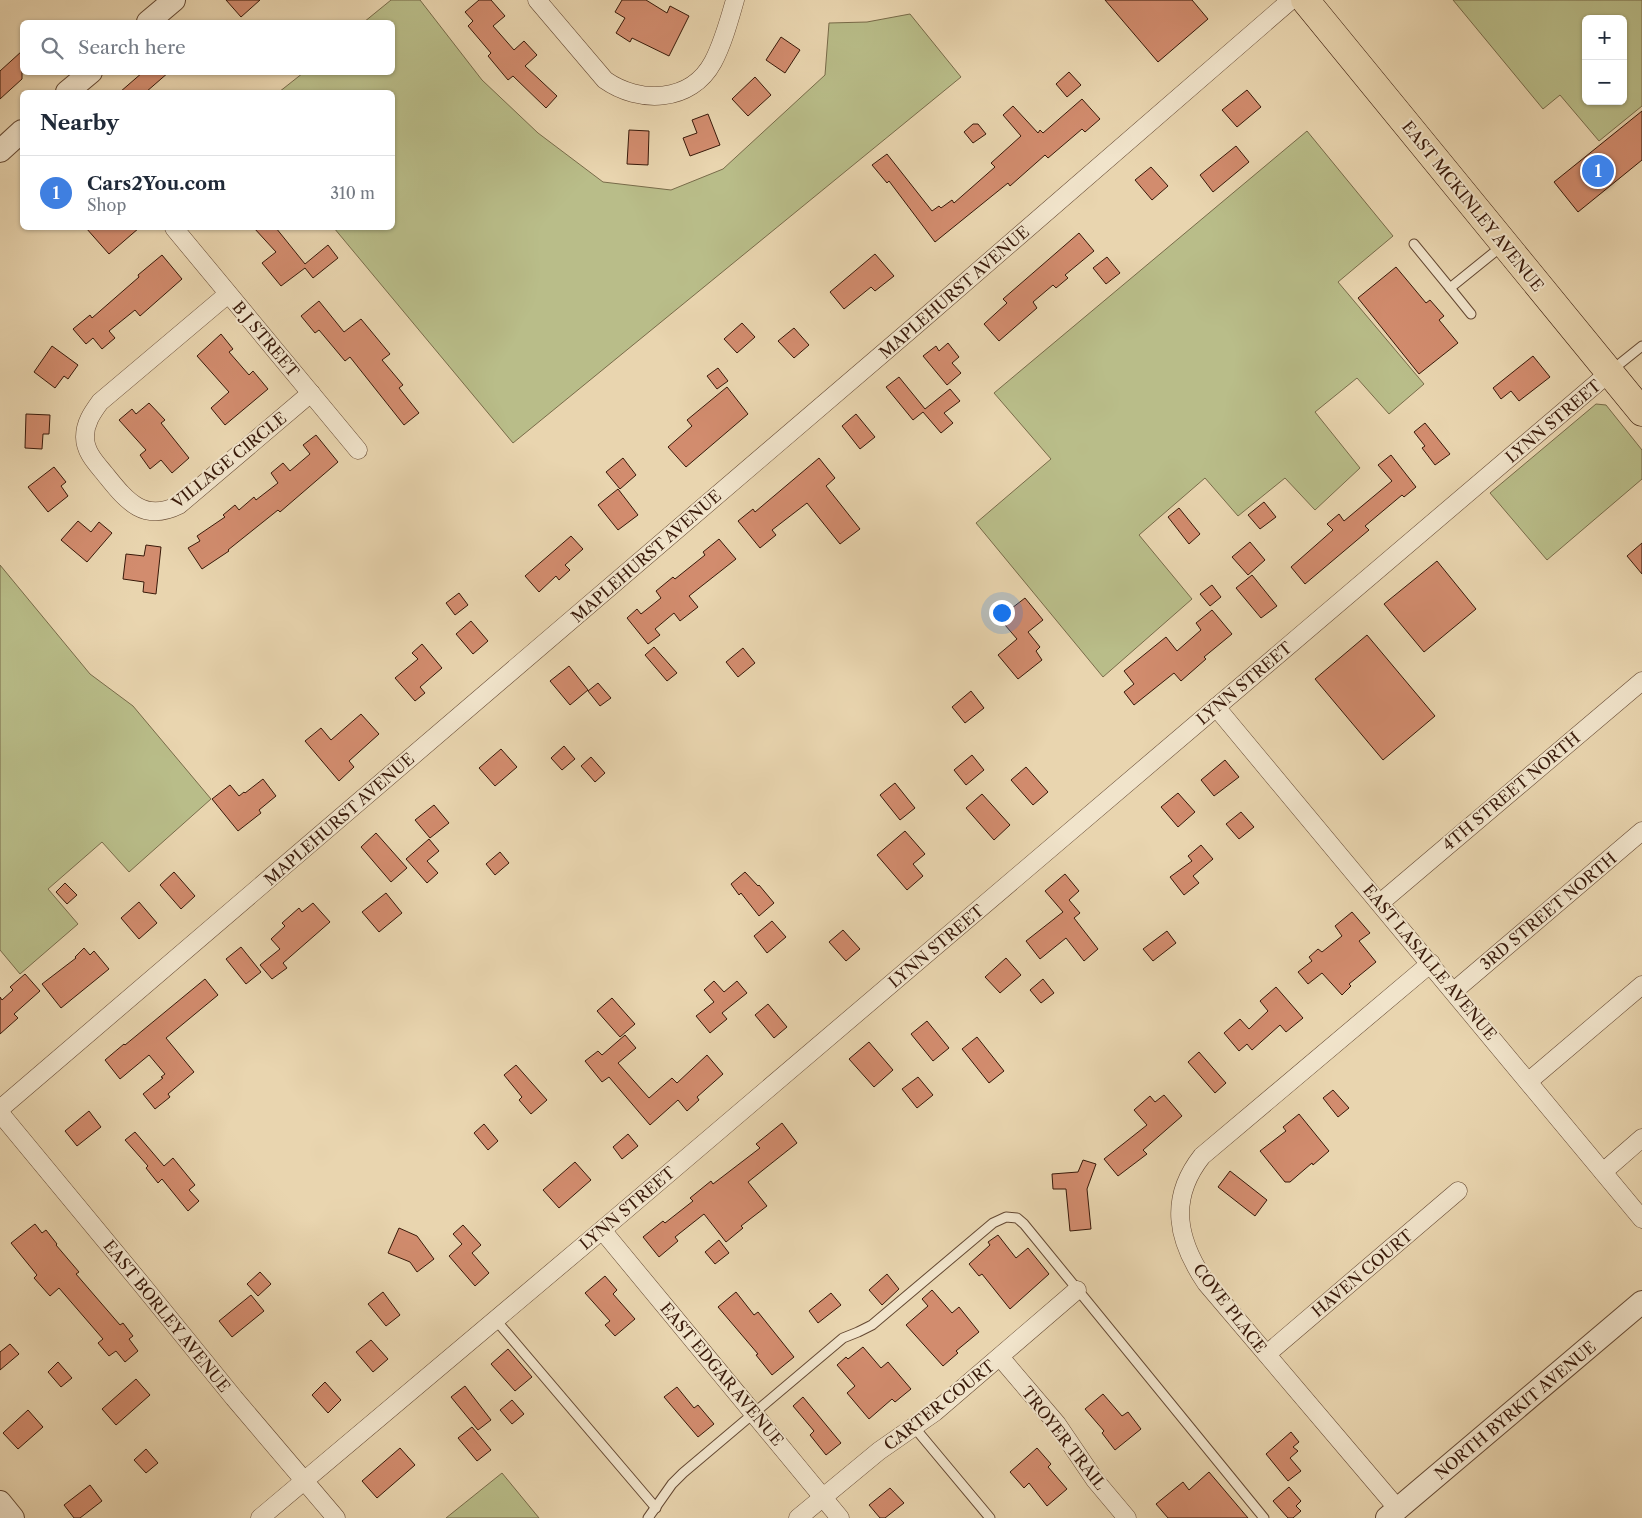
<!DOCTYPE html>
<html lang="en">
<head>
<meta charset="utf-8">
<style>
	body { margin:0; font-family:"Libre Caslon Text",serif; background:#f6f6f7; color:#1f2937 }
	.controls { position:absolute; right:15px; top:15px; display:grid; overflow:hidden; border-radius:8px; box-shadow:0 1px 4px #0004 }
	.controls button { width:45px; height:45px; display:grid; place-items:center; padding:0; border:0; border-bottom:1px solid #e0e1e3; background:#fff; color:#1f2937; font:25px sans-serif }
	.you { position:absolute; left:1001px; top:612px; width:18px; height:18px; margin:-12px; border:4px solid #fff; border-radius:50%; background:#1a73e8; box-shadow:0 0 0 8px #1a73e833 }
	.badge { display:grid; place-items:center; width:32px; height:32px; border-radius:50%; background:#b45309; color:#fff; font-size:16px; font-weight:700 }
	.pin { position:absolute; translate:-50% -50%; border:2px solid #fff; box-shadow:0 1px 5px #0006 }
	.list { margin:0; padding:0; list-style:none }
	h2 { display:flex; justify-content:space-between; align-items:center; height:65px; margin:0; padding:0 20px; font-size:21px }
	h2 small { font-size:16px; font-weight:400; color:#747a83 }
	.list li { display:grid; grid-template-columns:32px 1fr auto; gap:15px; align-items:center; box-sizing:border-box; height:75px; padding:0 20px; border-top:1px solid #e0e1e3 }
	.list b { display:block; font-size:19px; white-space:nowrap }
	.list p { margin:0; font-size:16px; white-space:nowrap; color:#747a83 }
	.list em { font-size:16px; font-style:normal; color:#747a83 }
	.icon { flex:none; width:28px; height:28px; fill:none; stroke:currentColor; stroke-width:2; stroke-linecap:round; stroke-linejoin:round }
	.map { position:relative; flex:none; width:1642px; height:1518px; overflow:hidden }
	.search { position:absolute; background:#fff; box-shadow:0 1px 4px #0004; left:20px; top:20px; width:375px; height:55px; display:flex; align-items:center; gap:12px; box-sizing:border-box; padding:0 18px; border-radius:8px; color:#747a83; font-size:19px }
	.panel { position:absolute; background:#fff; box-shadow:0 1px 4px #0004; left:20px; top:90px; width:375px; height:140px; border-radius:8px }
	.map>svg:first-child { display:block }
</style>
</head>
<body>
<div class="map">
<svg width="1642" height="1518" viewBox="0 0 1642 1518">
	<rect width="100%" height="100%" fill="#e9d5af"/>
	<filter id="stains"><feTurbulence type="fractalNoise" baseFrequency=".004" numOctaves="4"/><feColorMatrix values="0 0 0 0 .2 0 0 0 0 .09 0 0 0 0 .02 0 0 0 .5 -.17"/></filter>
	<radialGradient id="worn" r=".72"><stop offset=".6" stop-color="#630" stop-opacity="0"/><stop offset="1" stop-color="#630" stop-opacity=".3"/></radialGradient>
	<g fill="#b9bd89" stroke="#786b49" fill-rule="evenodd">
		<polygon points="391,0 420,0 482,80 538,133 603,182 671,190 723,169 825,75 829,23 867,22 910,14 961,77 513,443 334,228 392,228 392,92 279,92 303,73 392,72 392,22 364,22"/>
		<path d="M 1453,0 L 1642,0 L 1642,106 L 1599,141 L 1560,95 L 1543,109 ZM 1586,19 L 1623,19 L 1623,101 L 1586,101 Z"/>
		<polygon points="1307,131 1393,236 1338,282 1424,384 1389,414 1357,378 1315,412 1360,468 1315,510 1285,478 1238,516 1205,478 1139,535 1192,599 1103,677 976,523 1051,459 994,393"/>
		<polygon points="1596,404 1606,405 1642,450 1642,479 1547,560 1490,493"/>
		<polygon points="0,565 90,674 133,706 211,799 129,872 102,842 48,889 78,924 20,974 0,950"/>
		<polygon points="502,1473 539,1518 446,1518"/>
	</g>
	<g fill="#d28c6e" stroke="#381909">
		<polygon points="226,0 260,0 241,17"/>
		<polygon points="479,0 491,0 505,16 493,26 514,50 524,41 537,55 525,66 557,96 546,108 513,76 508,80 488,56 491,53 468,26 473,21 465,12"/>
		<polygon points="622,0 646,0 667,13 670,6 689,16 669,56 632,38 630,42 616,33 625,18 615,12"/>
		<polygon points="1105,0 1192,0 1208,19 1158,62"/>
		<polygon points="781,37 800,50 785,73 766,60"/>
		<polygon points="22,51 22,79 0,99 0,71"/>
		<polygon points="143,72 169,72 146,92 120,92"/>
		<polygon points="1069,72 1081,85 1067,97 1056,84"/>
		<polygon points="755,77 771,95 748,116 732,99"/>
		<polygon points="1247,90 1261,107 1237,127 1222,110"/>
		<polygon points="1082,99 1100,119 1085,132 1082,129 1048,158 1045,155 1010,186 1008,183 935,242 889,181 887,183 872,165 887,154 932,211 939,206 941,208 952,200 954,203 995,167 991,163 1021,136 1003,115 1013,106 1038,133 1040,130 1043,133"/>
		<polygon points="1642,111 1642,160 1578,212 1554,182"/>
		<polygon points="708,114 720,145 690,156 683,138 697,133 692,120"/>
		<polygon points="973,124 978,124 986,134 973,143 964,132"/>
		<polygon points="629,130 649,131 648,165 627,164"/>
		<polygon points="1236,146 1249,162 1213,192 1200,175"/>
		<polygon points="1151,167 1168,186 1152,200 1135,180"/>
		<polygon points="86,228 139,228 109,254"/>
		<polygon points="254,228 276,228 305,264 328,245 338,258 313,278 305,268 281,286 262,263 276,252"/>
		<polygon points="1079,233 1094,251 1065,275 1068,278 1056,288 1053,285 1033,302 1037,308 999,341 984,324 1007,303 1003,299"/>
		<polygon points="875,254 894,276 875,291 871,287 844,309 830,292"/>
		<polygon points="162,255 182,279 140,316 135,310 109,331 115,338 102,349 93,338 86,344 73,329 90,315 92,318 139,277 138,275"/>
		<polygon points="1107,257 1120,273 1106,284 1093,268"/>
		<polygon points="1396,267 1426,303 1430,300 1444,316 1439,320 1458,343 1419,374 1358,298"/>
		<polygon points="319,301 344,332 361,319 390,354 382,360 403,385 399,388 419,413 404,425 350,357 345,361 319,330 315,333 301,316"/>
		<polygon points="742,323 755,337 737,353 724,339"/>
		<polygon points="794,328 809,345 794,358 778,341"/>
		<polygon points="221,334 233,349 229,352 249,375 253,371 268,389 225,425 211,408 229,392 197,356"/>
		<polygon points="948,343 959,357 952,363 961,373 947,385 923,356 936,346 939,351"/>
		<polygon points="52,346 78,365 68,379 64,376 55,388 34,372"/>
		<polygon points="1533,356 1550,377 1519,401 1511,391 1501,399 1493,388"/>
		<polygon points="718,368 728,381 717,389 707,376"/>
		<polygon points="899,377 925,409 950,389 960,401 944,413 953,423 941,433 923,412 913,420 886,387"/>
		<polygon points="727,387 748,414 686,467 668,447 692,426 687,420"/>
		<polygon points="149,403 165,420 161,423 189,458 172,473 161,460 150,469 140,455 146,450 119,420 132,409 136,414"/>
		<polygon points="26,414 50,415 49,434 43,434 42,449 25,448"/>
		<polygon points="856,414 875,437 860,449 842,426"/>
		<polygon points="1425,423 1450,454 1435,465 1422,448 1425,446 1414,432"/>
		<polygon points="316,435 338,462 280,512 278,510 228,550 229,551 202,569 188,548 200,541 197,536 225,517 223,515 235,505 239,510 254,497 256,500 278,483 271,473 283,463 290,471 310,454 303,445"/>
		<polygon points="1391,455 1416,487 1404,497 1402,495 1365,526 1369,530 1305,584 1291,567 1333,530 1327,524 1339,514 1344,521 1392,481 1378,465"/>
		<polygon points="623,458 636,475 620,489 606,472"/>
		<polygon points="819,458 835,478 826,486 860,529 840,544 807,503 772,530 776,535 760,548 738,521 753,509 755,512"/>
		<polygon points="54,467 66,482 61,486 68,496 48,512 28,487"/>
		<polygon points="618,489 638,515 618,530 598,505"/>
		<polygon points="1264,502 1276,517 1260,529 1248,515"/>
		<polygon points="1179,508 1200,534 1189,544 1168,517"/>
		<polygon points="78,521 91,532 99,522 112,533 87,562 61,540"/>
		<polygon points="571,536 583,549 565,565 570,570 559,580 556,576 539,592 525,576"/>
		<polygon points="719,539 736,559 689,596 698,607 680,621 674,613 655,629 660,635 648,644 627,618 637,609 641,614 661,598 656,591 673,577 675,579 705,555 703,552"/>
		<polygon points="1250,542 1265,560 1248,575 1232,557"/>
		<polygon points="1642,543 1642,574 1627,556"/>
		<polygon points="146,545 161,547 156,594 143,592 144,582 123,579 126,554 144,556"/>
		<polygon points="1437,561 1476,609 1424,652 1384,604"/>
		<polygon points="1252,575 1277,606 1261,618 1236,588"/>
		<polygon points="1212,585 1221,597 1210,606 1200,594"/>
		<polygon points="459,593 468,605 455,615 446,603"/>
		<polygon points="1025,598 1043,620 1028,632 1040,647 1036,651 1042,660 1018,679 998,655 1017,639 999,618"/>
		<polygon points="1212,610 1232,634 1204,657 1206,659 1181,681 1174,673 1134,705 1124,692 1134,684 1124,671 1166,637 1177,651 1201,630 1196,623"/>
		<polygon points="471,621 488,641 473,654 456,634"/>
		<polygon points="1367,635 1435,716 1383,760 1315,679"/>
		<polygon points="422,644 442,668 420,687 425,693 415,701 395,678 418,659 412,653"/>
		<polygon points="654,647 677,673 667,681 645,655"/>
		<polygon points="743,648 755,663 738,677 726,662"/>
		<polygon points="569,666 588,690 570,705 550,681"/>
		<polygon points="598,683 611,698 600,706 588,691"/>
		<polygon points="971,691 984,708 965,723 952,707"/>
		<polygon points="361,714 379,734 349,761 354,767 339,781 305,741 321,728 331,740"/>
		<polygon points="564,746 575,759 562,770 551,758"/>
		<polygon points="501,749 517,767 495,786 479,768"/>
		<polygon points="972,755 984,770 966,785 954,770"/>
		<polygon points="591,757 605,773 595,782 581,766"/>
		<polygon points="1225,760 1239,777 1214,796 1201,780"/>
		<polygon points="1026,767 1048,792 1033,805 1011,780"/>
		<polygon points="263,779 276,796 259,810 261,813 238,831 212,799 230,785 239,796 244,792 245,793"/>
		<polygon points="895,783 915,808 900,820 880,795"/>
		<polygon points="1178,793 1195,812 1178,827 1161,807"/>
		<polygon points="982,794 1010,825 994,840 966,808"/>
		<polygon points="434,805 449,823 430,838 415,820"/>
		<polygon points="1241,812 1254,827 1239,839 1226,824"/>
		<polygon points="905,831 925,854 913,864 923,876 907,890 877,855"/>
		<polygon points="376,833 407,868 391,882 361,847"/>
		<polygon points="429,839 439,851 427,861 438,873 427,883 406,859"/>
		<polygon points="1201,845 1213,859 1193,876 1199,883 1184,895 1170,877 1192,861 1188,856"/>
		<polygon points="500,852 509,863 495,875 486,864"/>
		<polygon points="174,872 195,896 181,909 160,885"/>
		<polygon points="745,872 758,886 759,885 774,903 759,916 741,893 739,895 731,884"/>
		<polygon points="1065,874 1079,891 1069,900 1080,913 1074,918 1098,949 1084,961 1066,938 1040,959 1026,941 1063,912 1045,891"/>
		<polygon points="65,883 77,895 67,904 56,892"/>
		<polygon points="386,893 402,913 379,932 362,912"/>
		<polygon points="139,902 157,923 139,939 121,918"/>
		<polygon points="313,903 330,922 283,963 287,968 272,979 260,965 280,949 271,939 285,926 282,923 299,908 302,912"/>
		<polygon points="1352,912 1370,933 1359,941 1376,962 1349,984 1351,986 1342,995 1322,973 1308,984 1298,972 1312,961 1309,957 1318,949 1322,952 1342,936 1335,926"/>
		<polygon points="772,921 786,937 767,953 754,936"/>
		<polygon points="843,930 860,949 846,961 829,942"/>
		<polygon points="1167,931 1176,943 1153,961 1143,949"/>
		<polygon points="241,947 261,972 246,984 226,959"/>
		<polygon points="84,948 90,955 94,951 109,969 61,1008 42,984 76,958 75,957"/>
		<polygon points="1006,958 1021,975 1000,993 985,977"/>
		<polygon points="25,974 40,991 14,1014 18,1018 0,1034 0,997 2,1000 13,990 10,987"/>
		<polygon points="205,979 218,995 166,1038 194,1072 168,1094 170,1097 155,1109 143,1094 163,1078 161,1077 165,1074 149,1055 120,1079 105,1060 124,1044 125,1045"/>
		<polygon points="1043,979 1054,993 1041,1003 1030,990"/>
		<polygon points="714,981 724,992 737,981 747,993 722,1013 727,1019 710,1033 696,1016 714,1002 704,990"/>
		<polygon points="1276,987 1303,1018 1286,1032 1280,1025 1252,1050 1247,1044 1239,1051 1224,1033 1240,1019 1249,1029 1268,1011 1260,1001"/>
		<polygon points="612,998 635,1024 620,1037 597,1011"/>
		<polygon points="768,1004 787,1027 774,1038 755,1015"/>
		<polygon points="927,1021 949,1048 933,1061 911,1034"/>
		<polygon points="625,1035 636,1048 618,1063 649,1098 672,1078 677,1083 707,1055 723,1074 697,1097 699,1100 687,1111 678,1100 650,1125 609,1077 602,1082 585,1061 598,1051 602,1055"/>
		<polygon points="977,1037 1004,1071 989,1083 962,1049"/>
		<polygon points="869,1042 893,1070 874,1087 849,1059"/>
		<polygon points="1199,1052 1226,1083 1215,1093 1188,1062"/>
		<polygon points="516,1065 547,1100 531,1114 519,1100 522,1097 504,1075"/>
		<polygon points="918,1077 933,1095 917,1108 902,1089"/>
		<polygon points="1333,1090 1349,1108 1338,1117 1323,1098"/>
		<polygon points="1164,1095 1182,1116 1143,1150 1147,1154 1118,1176 1104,1159 1147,1125 1134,1110 1150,1096 1155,1102"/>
		<polygon points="89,1111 101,1127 77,1146 65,1131"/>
		<polygon points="1299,1114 1329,1151 1313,1165 1312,1163 1290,1182 1285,1182 1260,1151 1286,1131 1283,1127"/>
		<polygon points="782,1123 797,1143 748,1182 767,1206 741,1226 743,1228 726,1242 704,1214 675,1237 678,1241 659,1257 643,1237 663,1221 665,1223 693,1201 690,1198 711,1181 713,1184 760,1148 756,1144"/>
		<polygon points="484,1124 498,1141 488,1150 474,1133"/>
		<polygon points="135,1132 164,1166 173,1158 195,1185 189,1190 199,1201 188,1211 162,1179 158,1183 146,1168 148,1166 125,1140"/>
		<polygon points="628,1134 638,1146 622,1159 613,1147"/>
		<polygon points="1083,1160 1096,1164 1087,1189 1091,1229 1070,1231 1066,1189 1053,1189 1052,1174 1078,1172"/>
		<polygon points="575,1162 591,1180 559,1208 543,1190"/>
		<polygon points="1230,1171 1267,1200 1255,1216 1218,1187"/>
		<polygon points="35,1224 42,1233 46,1230 57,1244 56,1245 79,1272 76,1274 120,1325 123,1323 133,1336 129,1339 138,1351 125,1362 116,1351 109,1356 98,1343 103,1339 59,1288 50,1296 34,1278 37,1275 11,1243"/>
		<polygon points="463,1225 481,1245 472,1253 489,1273 475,1286 449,1256 462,1244 453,1234"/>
		<polygon points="399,1228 417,1236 434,1259 417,1272 410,1262 388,1253"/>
		<polygon points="998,1235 1016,1258 1028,1248 1049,1274 1010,1309 982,1274 979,1276 969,1264 990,1245 988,1242"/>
		<polygon points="719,1240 729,1253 715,1264 705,1252"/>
		<polygon points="260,1272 271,1284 258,1296 247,1284"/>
		<polygon points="887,1274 899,1289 882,1305 869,1290"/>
		<polygon points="605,1276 617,1290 613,1294 635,1319 615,1336 605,1325 610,1321 585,1293"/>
		<polygon points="932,1290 952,1313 959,1307 979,1332 956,1351 958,1353 943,1366 906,1325 928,1306 922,1299"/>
		<polygon points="383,1292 400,1315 386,1326 368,1304"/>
		<polygon points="736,1292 754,1315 758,1312 794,1357 772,1375 756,1355 758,1354 718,1307"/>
		<polygon points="831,1293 841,1305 818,1323 809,1311"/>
		<polygon points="251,1295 264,1311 232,1337 219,1321"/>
		<polygon points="371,1340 388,1359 373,1372 356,1352"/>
		<polygon points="10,1344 19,1354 0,1370 0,1352"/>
		<polygon points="863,1347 881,1368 888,1362 911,1389 895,1402 892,1399 869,1419 847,1393 855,1386 837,1365 846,1357 848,1359"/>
		<polygon points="508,1349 532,1377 515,1391 491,1364"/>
		<polygon points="58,1362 72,1378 61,1387 48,1372"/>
		<polygon points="136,1379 150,1395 116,1425 102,1409"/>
		<polygon points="325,1382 341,1400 328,1413 312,1395"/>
		<polygon points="465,1386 491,1420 478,1430 451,1397"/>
		<polygon points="677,1387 694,1408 698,1405 714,1424 698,1437 664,1397"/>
		<polygon points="1103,1394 1122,1416 1128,1412 1141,1429 1115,1450 1102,1433 1104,1431 1085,1409"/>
		<polygon points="803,1397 841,1443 826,1455 810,1435 814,1431 793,1406"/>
		<polygon points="512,1400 524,1414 512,1424 500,1410"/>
		<polygon points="28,1410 43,1427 18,1449 3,1433"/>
		<polygon points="472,1427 491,1450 477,1461 458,1438"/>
		<polygon points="1291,1432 1299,1442 1293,1447 1298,1451 1290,1458 1301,1471 1288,1481 1266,1454"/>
		<polygon points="400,1448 415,1465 377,1498 362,1481"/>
		<polygon points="1037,1448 1051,1464 1048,1467 1067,1489 1047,1506 1029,1483 1024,1488 1010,1472"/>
		<polygon points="146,1449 158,1463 146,1473 134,1460"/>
		<polygon points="1209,1472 1248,1518 1168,1518 1156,1504 1183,1482 1189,1490"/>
		<polygon points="90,1485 102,1501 80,1518 74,1518 64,1505"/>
		<polygon points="1289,1487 1301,1501 1296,1506 1301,1511 1293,1518 1288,1518 1273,1501"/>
		<polygon points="890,1488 904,1503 885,1518 880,1518 869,1505"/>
	</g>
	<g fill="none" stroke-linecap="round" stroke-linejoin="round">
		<g stroke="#644832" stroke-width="11">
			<g id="service">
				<polyline points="1414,244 1450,288 1502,246"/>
				<polyline points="1450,288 1471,314"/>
				<polyline points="1612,370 1642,346"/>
				<polyline points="495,1319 656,1508"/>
				<polyline points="914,1427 990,1518"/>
				<polyline points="648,1518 672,1484 683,1473 843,1338 858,1332 872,1325 993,1223 1006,1217 1017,1218 1024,1224 1264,1518"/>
			</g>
		</g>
		<g stroke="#644832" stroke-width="19">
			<g id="minor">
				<path d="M 537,0 L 605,80 C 639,104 691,103 713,62 C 723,43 729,21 735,0"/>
				<polyline points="174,228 358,450"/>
				<path d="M 228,294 L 100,402 C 92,413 85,423 85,437 C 85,452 96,463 105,474 C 126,500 143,523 179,505 L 311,393"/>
				<polyline points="1216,707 1642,1219"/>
				<polyline points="1380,903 1642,681"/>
				<polyline points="1454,991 1642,831"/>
				<polyline points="1529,1081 1642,985"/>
				<polyline points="0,1109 916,325 1291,0"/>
				<polyline points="0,1113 143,1286 234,1398 336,1518"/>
				<polyline points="1603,1172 1642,1138"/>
				<polyline points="602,1230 840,1518"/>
				<polyline points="1267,1354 1458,1191"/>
				<polyline points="1000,1357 1057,1424 1095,1480 1127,1518"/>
				<path d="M 1398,1509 L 1206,1283 C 1177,1240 1168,1199 1202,1156 L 1431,963"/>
				<polyline points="260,1518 602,1230 1610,372"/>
				<polyline points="798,1518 879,1451 935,1412 1077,1290"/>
			</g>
		</g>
		<g stroke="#644832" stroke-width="24">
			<g id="tertiary">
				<polyline points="148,22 174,0"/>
				<polyline points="67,92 91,72"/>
				<polyline points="0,151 22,131"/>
				<polyline points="0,1502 13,1518"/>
				<polyline points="1387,1518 1642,1302"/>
			</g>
		</g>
		<g stroke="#381909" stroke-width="29">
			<polyline id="primary" points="1305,0 1642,412"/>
		</g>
		<use href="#service" stroke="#f1e4cb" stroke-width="9"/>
		<use href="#minor" stroke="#f1e4cb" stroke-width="18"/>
		<use href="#tertiary" stroke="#f1e4cb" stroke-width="22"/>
		<use href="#primary" stroke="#e9d5af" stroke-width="28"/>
	</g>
	<g text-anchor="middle" stroke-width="4" stroke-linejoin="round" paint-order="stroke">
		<g font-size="16" fill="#381909" stroke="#f1e4cb">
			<text transform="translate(1473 206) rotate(51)" y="6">EAST MCKINLEY AVENUE</text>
			<text transform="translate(954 292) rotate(-41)" y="6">MAPLEHURST AVENUE</text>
			<text transform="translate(266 339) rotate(50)" y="6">B J STREET</text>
			<text transform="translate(1553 421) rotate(-40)" y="6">LYNN STREET</text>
			<text transform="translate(229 460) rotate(-39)" y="6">VILLAGE CIRCLE</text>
			<text transform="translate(646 556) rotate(-41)" y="6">MAPLEHURST AVENUE</text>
			<text transform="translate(1244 683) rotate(-40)" y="6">LYNN STREET</text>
			<text transform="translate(1511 791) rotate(-40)" y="6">4TH STREET NORTH</text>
			<text transform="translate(339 819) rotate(-41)" y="6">MAPLEHURST AVENUE</text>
			<text transform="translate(1548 911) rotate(-40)" y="6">3RD STREET NORTH</text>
			<text transform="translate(936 946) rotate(-40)" y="6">LYNN STREET</text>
			<text transform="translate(1430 962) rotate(50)" y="6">EAST LASALLE AVENUE</text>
			<text transform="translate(627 1208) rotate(-40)" y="6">LYNN STREET</text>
			<text transform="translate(1362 1273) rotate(-40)" y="6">HAVEN COURT</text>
			<text transform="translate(1230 1308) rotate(52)" y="6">COVE PLACE</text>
			<text transform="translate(167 1316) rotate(51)" y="6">EAST BORLEY AVENUE</text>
			<text transform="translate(722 1374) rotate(50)" y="6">EAST EDGAR AVENUE</text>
			<text transform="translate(939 1405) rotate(-38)" y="6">CARTER COURT</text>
			<text transform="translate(1515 1410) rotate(-40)" y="6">NORTH BYRKIT AVENUE</text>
			<text transform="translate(1064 1438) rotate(52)" y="6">TROYER TRAIL</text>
		</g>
	</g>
	<rect width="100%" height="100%" filter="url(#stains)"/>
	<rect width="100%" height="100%" fill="url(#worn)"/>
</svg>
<div class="controls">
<button>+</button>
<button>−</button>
</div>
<div class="you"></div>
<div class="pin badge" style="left:1598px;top:171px;background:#3f7fe0">1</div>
<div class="search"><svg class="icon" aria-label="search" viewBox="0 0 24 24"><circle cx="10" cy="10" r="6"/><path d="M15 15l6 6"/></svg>Search here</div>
<section class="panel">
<h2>Nearby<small></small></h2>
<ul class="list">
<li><span class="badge" style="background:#3f7fe0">1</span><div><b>Cars2You.com</b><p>Shop</p></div><em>310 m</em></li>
</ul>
</section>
</div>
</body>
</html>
